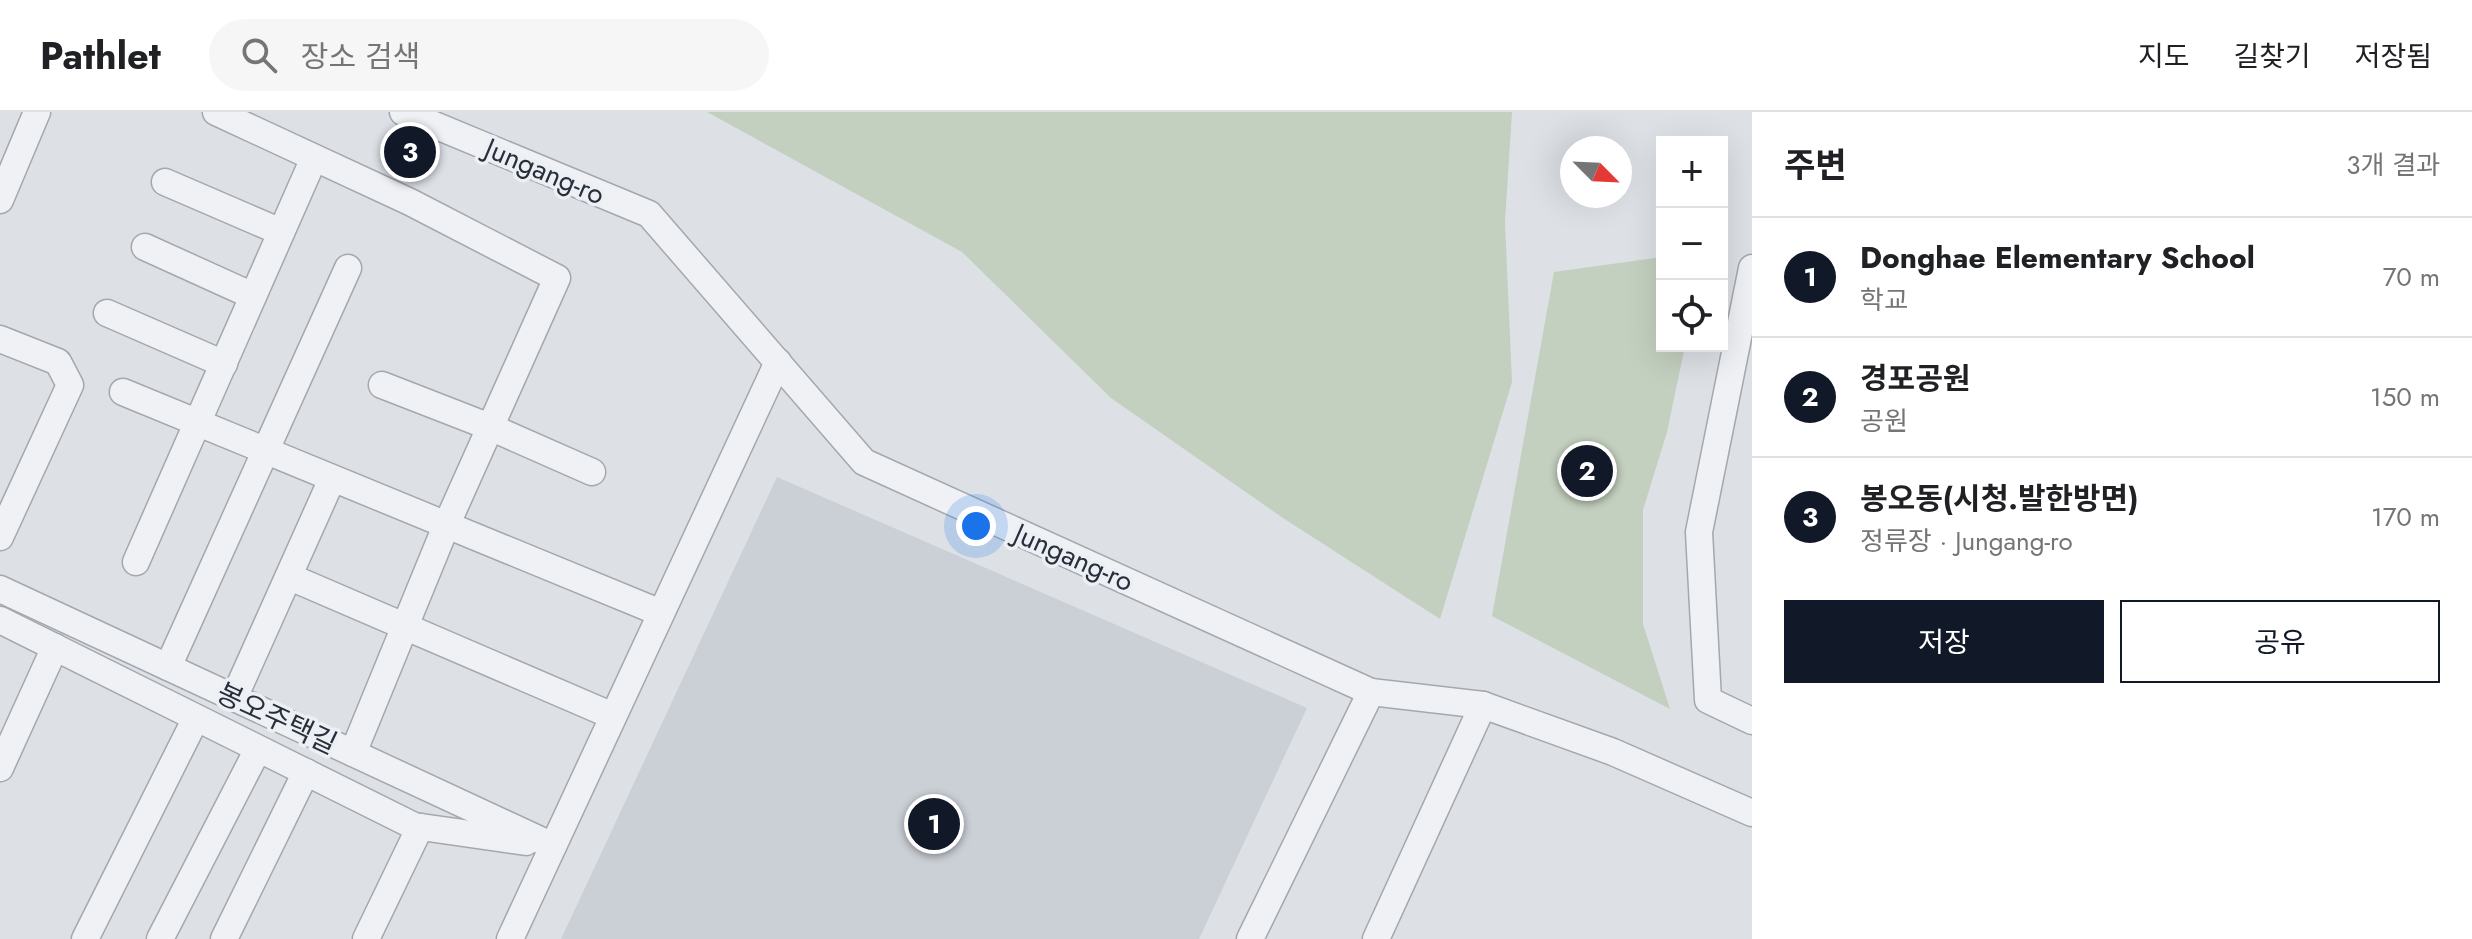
<!DOCTYPE html>
<html lang="ko">
<head>
<meta charset="utf-8">
<style>
	body { margin:0; font-family:Jost,"Noto Sans KR",sans-serif; background:#f6f6f6; color:#202124 }
	.controls { position:absolute; right:24px; top:24px; display:grid; overflow:hidden; border-radius:0px; box-shadow:0 8px 32px #0002 }
	.controls button { width:72px; height:72px; display:grid; place-items:center; padding:0; border:0; border-bottom:2px solid #e0e0e0; background:#fff; color:#202124; font:40px sans-serif }
	.compass { position:absolute; left:1560px; top:24px; width:72px; height:72px; border-radius:50%; background:#fff; box-shadow:0 8px 32px #0002; rotate:114deg }
	.you { position:absolute; left:976px; top:414px; width:28px; height:28px; margin:-20px; border:6px solid #fff; border-radius:50%; background:#1a73e8; box-shadow:0 0 0 12px #1a73e833 }
	.badge { display:grid; place-items:center; width:52px; height:52px; border-radius:50%; background:#111827; color:#fff; font-size:26px; font-weight:700 }
	.pin { position:absolute; translate:-50% -50%; border:4px solid #fff; box-shadow:0 2px 8px #0006 }
	.list { margin:0; padding:0; list-style:none }
	h2 { display:flex; justify-content:space-between; align-items:center; height:104px; margin:0; padding:0 32px; font-size:34px }
	h2 small { font-size:26px; font-weight:400; color:#757577 }
	.list li { display:grid; grid-template-columns:52px 1fr auto; gap:24px; align-items:center; box-sizing:border-box; height:120px; padding:0 32px; border-top:2px solid #e0e0e0 }
	.list b { display:block; font-size:30px; white-space:nowrap }
	.list p { margin:0; font-size:26px; white-space:nowrap; color:#757577 }
	.list em { font-size:26px; font-style:normal; color:#757577 }
	.actions { display:flex; gap:16px; padding:24px 32px }
	.actions a { flex:1; padding:18px 0; border:2px solid #111827; border-radius:0px; text-align:center; font-size:28px; color:#111827 }
	.actions .main { background:#111827; color:#fff }
	.icon { flex:none; width:44px; height:44px; fill:none; stroke:currentColor; stroke-width:2; stroke-linecap:round; stroke-linejoin:round }
	.map { position:relative; flex:none; width:1752px; height:827px; overflow:hidden }
	header { display:flex; align-items:center; gap:48px; box-sizing:border-box; height:112px; padding:0 40px; background:#fff; border-bottom:2px solid #e0e0e0 }
	header strong { font-size:38px }
	nav { display:flex; gap:44px; margin-inline-start:auto; font-size:28px }
	.search { width:560px; height:72px; background:#f6f6f6; display:flex; align-items:center; gap:20px; box-sizing:border-box; padding:0 28px; border-radius:44px; color:#757577; font-size:30px }
	main { display:flex }
	aside { flex:1; background:#fff }
	.map>svg:first-child { display:block }
</style>
</head>
<body>
<header>
<strong>Pathlet</strong>
<div class="search"><svg class="icon" aria-label="search" viewBox="0 0 24 24"><circle cx="10" cy="10" r="6"/><path d="M15 15l6 6"/></svg>장소 검색</div>
<nav><a>지도</a><a>길찾기</a><a>저장됨</a></nav>
</header>
<main>
<div class="map">
<svg width="1752" height="827" viewBox="0 0 1752 827">
	<rect width="100%" height="100%" fill="#dde1e6"/>
	<polygon fill="#cbd0d7" points="777,365 1307,596 1199,827 561,827"/>
	<g fill="#c3cfbf">
		<polygon points="707,0 1512,0 1505,110 1512,270 1440,507 1283,406 1111,286 962,140"/>
		<polygon points="1662,145 1662,234 1685,234 1667,320 1643,398 1643,512 1670,597 1492,504 1554,160"/>
	</g>
	<g fill="none" stroke-linecap="round" stroke-linejoin="round">
		<g stroke="#a3a8af" stroke-width="29">
			<g id="minor">
				<polyline points="216,0 410,90 557,166 446,414 353,641"/>
				<polyline points="403,0 649,102 864,350 1371,580 1483,593 1613,640 1752,701"/>
				<polyline points="165,70 281,120"/>
				<polyline points="0,88 37,0"/>
				<polyline points="145,135 253,184"/>
				<polyline points="1752,156 1699,420 1708,588 1752,609"/>
				<polyline points="107,201 224,252"/>
				<polyline points="0,227 58,250 70,273 0,425"/>
				<polyline points="382,273 490,315 592,360"/>
				<polyline points="123,280 661,501"/>
				<polyline points="136,450 314,46"/>
				<polyline points="290,465 613,604"/>
				<polyline points="0,477 553,734"/>
				<polyline points="0,508 414,714 526,730"/>
				<polyline points="168,555 348,156"/>
				<polyline points="234,586 332,367"/>
				<polyline points="0,656 55,535"/>
				<polyline points="85,827 196,606"/>
				<polyline points="160,827 258,637"/>
				<polyline points="224,827 306,660"/>
				<polyline points="366,827 420,715"/>
				<polyline points="510,827 778,250"/>
				<polyline points="1250,827 1371,580"/>
				<polyline points="1376,827 1483,593"/>
			</g>
		</g>
		<use href="#minor" stroke="#eff1f4" stroke-width="26"/>
	</g>
	<g text-anchor="middle" stroke-width="7" stroke-linejoin="round" paint-order="stroke">
		<g font-size="28" fill="#282f3b" stroke="#eceff4">
			<text transform="translate(545 59) rotate(23)" y="10">Jungang-ro</text>
			<text transform="translate(1074 445) rotate(24)" y="10">Jungang-ro</text>
			<text transform="translate(277 606) rotate(25)" y="10">봉오주택길</text>
		</g>
	</g>
</svg>
<div class="controls">
<button>+</button>
<button>−</button>
<button><svg class="icon" aria-label="locate" viewBox="0 0 24 24"><circle cx="12" cy="12" r="6"/><path d="M12 2v4M12 18v4M2 12h4M18 12h4"/></svg></button>
</div>
<svg class="compass" viewBox="-18 -18 36 36"><path d="M0-13l5 13h-10z" fill="#e53935"/><path d="M0 13l5-13h-10z" fill="#757577"/></svg>
<div class="you"></div>
<div class="pin badge" style="left:934px;top:712px">1</div>
<div class="pin badge" style="left:1587px;top:359px">2</div>
<div class="pin badge" style="left:410px;top:40px">3</div>
</div>
<aside>
<h2>주변<small>3개 결과</small></h2>
<ul class="list">
<li><span class="badge">1</span><div><b>Donghae Elementary School</b><p>학교</p></div><em>70 m</em></li>
<li><span class="badge">2</span><div><b>경포공원</b><p>공원</p></div><em>150 m</em></li>
<li><span class="badge">3</span><div><b>봉오동(시청.발한방면)</b><p>정류장 · Jungang-ro</p></div><em>170 m</em></li>
</ul>
<div class="actions"><a class="main">저장</a><a>공유</a></div>
</aside>
</main>
</body>
</html>
